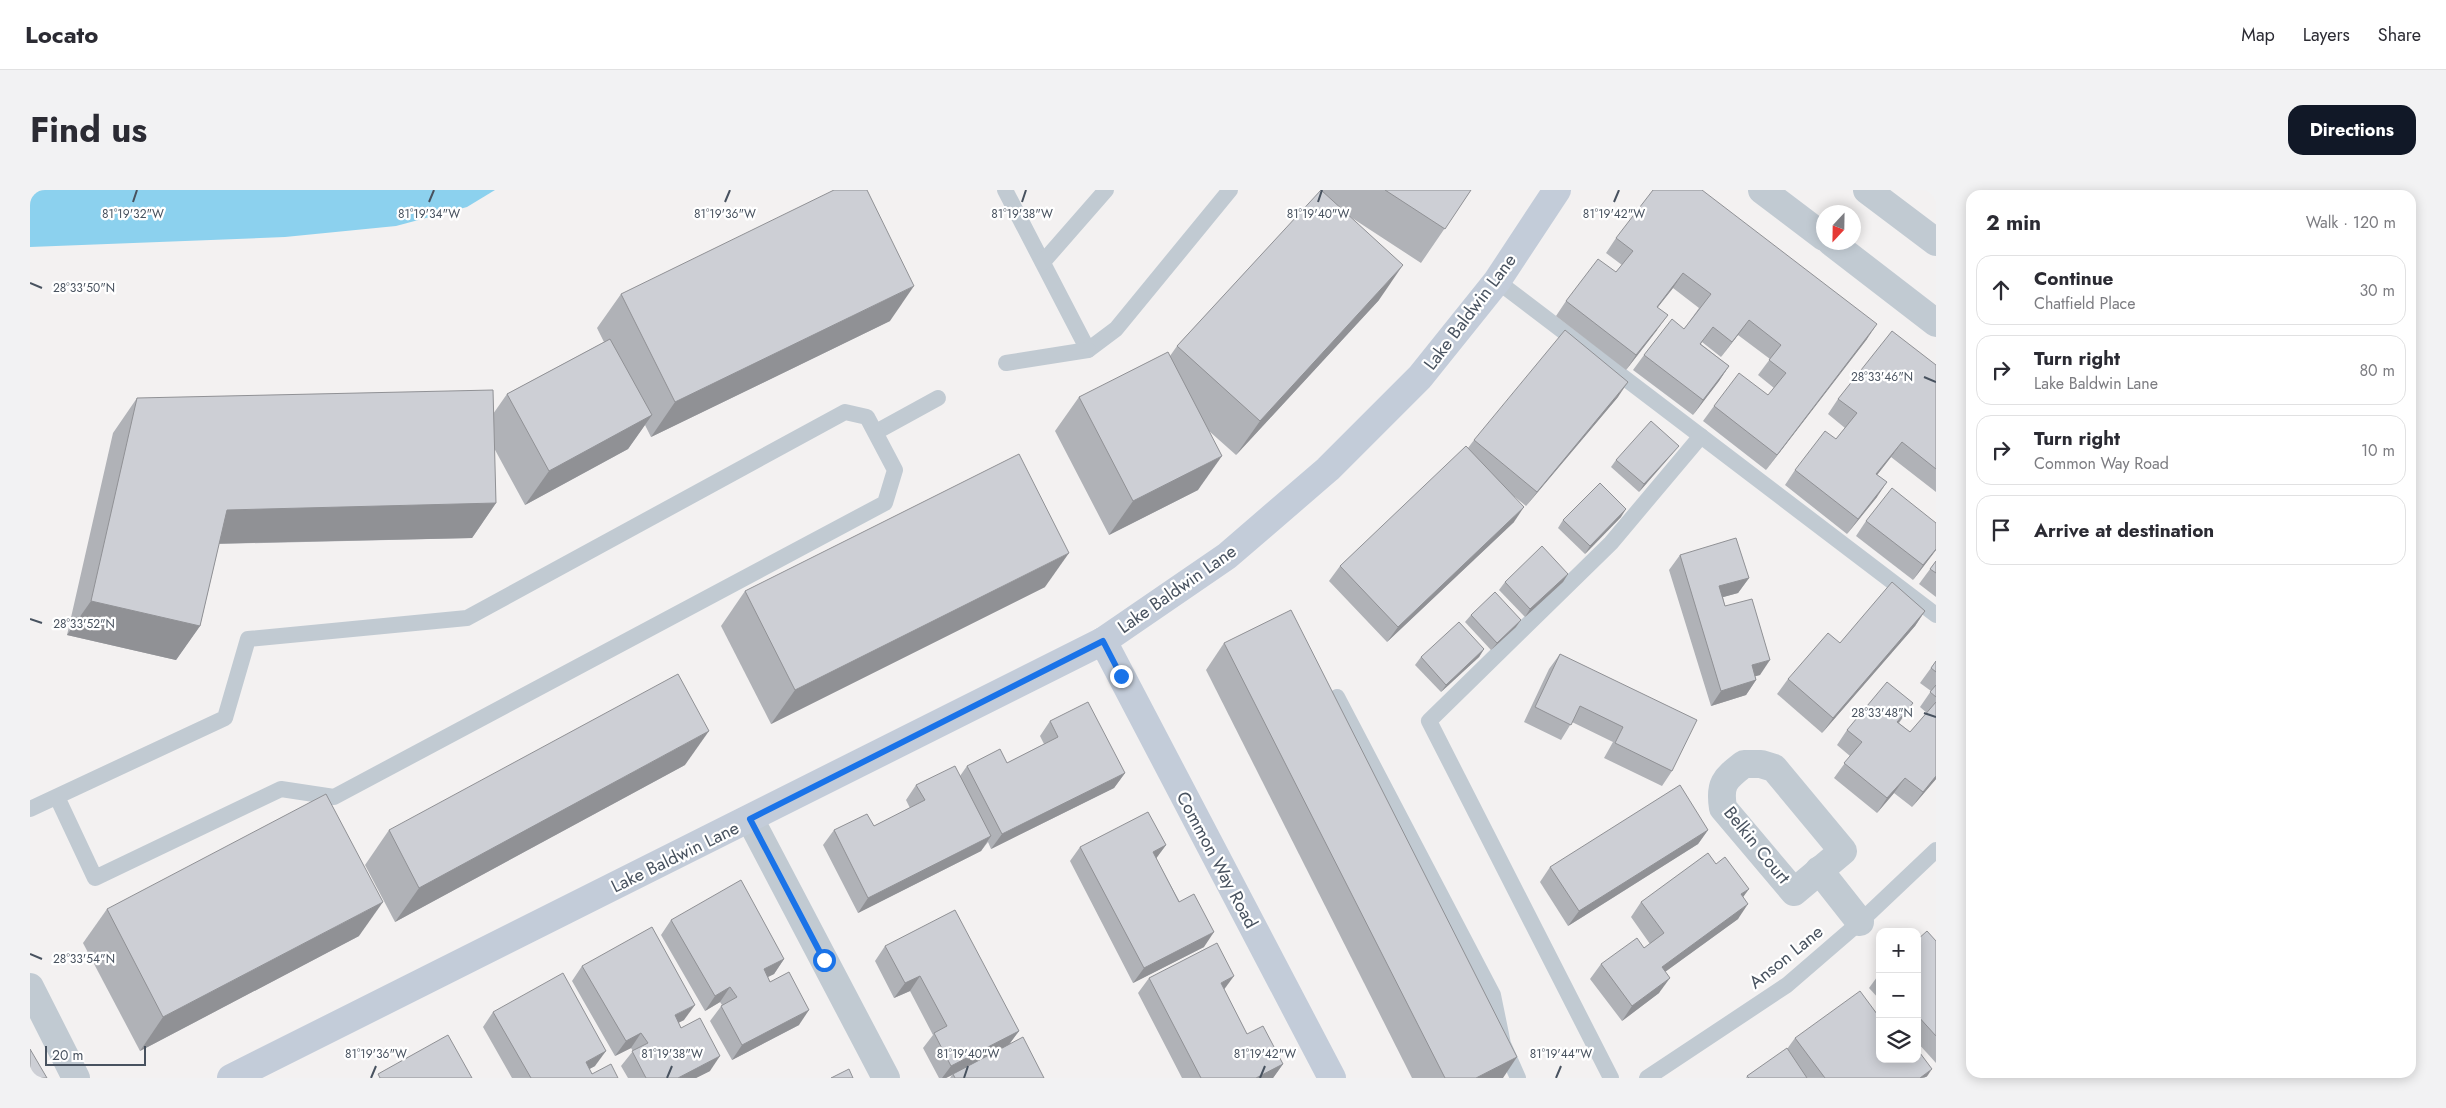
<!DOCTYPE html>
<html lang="en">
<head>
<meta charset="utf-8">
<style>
	body { margin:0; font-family:Jost,sans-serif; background:#f2f2f3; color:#2b2b33 }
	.controls { position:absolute; right:15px; bottom:15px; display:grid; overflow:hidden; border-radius:10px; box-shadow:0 2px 12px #0003 }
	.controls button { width:45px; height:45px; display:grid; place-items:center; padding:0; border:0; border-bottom:1px solid #e1e1e2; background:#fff; color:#2b2b33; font:25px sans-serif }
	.compass { position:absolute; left:1786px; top:15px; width:45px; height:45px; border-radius:50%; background:#fff; box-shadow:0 2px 12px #0003; rotate:202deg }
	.scale { position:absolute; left:15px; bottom:12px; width:101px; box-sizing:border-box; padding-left:5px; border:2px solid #48525f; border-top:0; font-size:14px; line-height:18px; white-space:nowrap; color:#48525f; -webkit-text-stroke:4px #fff; paint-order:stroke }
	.stop { position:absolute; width:15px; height:15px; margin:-11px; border:4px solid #1a73e8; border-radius:50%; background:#fff }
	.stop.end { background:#1a73e8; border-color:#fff; box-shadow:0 1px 5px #0008 }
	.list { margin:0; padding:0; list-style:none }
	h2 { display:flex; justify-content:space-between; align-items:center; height:65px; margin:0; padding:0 20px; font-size:21px }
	h2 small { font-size:16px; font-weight:400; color:#7c7c81 }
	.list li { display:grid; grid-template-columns:32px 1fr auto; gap:15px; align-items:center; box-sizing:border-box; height:70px; margin:0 10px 10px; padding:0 10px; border:1px solid #e1e1e2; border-radius:15px }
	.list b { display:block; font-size:19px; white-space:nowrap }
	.list p { margin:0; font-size:16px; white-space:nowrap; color:#7c7c81 }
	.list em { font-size:16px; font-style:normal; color:#7c7c81 }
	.icon { flex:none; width:28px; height:28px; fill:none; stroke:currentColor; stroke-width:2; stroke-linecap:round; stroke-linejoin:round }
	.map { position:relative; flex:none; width:1906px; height:888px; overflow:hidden; border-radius:15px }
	header { display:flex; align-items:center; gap:30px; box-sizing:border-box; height:70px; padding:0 25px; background:#fff; border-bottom:1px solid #e1e1e2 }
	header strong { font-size:24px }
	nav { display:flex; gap:28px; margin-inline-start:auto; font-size:18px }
	.intro { display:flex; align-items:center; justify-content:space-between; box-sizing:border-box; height:120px; padding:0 30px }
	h1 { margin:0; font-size:35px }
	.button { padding:12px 22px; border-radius:15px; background:#111827; color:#fff; font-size:18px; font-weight:700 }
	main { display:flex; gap:30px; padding:0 30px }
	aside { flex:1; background:#fff; border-radius:15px; box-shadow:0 2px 12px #0003 }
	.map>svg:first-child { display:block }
</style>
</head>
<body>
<header>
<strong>Locato</strong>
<nav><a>Map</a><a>Layers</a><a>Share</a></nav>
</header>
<div class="intro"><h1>Find us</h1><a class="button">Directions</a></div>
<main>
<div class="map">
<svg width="1906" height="888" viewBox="0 0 1906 888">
	<rect width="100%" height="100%" fill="#f3f1f1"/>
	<polygon fill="#8cd1ee" points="0,0 465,0 437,17 366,36 255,47 0,57"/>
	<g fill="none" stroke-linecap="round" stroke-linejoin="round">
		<g stroke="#c1cad2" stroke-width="16">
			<polyline points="975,0 1058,160 1086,139 1200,0"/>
			<polyline points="1013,72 1076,0"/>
			<polyline points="1467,91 1906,425"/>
			<polyline points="976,173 1058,160"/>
			<polyline points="846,242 908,208"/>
			<polyline points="1307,507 1463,805 1473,854 1488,888"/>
			<polyline points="0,619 195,528 218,449 437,428 815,222 837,227 865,280 855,313 304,607 251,599 65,688 27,607"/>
			<polyline points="1581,888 1399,531 1581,353 1671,246"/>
			<polyline points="1617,888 1757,795 1830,732 1906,660"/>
		</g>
		<g stroke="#c1cad2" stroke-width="28">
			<polyline points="1732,0 1794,47"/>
			<polyline points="1837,0 1906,52"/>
			<polyline points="1801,52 1906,133"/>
			<path d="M 1714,574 L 1731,574 L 1744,578 L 1813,661 L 1764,702 L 1693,618 C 1689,593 1695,589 1714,574 Z"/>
			<polyline points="720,629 856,888"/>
			<polyline points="1789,680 1830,732"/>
			<polyline points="0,797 46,888"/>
		</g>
		<g stroke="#c3ccd9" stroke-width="28">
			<polyline points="1073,451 1302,888"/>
			<polyline points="201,888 1073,451 1197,366 1298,279 1390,187 1467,91 1527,0"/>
		</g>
	</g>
	<g fill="#b0b2b7">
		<polygon points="1292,0 1441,0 1391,73 1319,26 1349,110 1206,265 1179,241 1168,300 1079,345 1025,241 1049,207 1140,166 1147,156"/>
		<polygon points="1586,48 1837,149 1736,280 1673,231 1684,216 1738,205 1744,198 1728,185 1740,169 1708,145 1691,167 1672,152 1671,154 1699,176 1689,191 1663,225 1603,180 1614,165 1654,139 1669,118 1643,98 1628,117 1627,140 1596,180 1526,126 1536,111 1586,82 1592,75 1576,63"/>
		<polygon points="591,104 860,131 621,247 615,235 598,259 495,315 464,258 466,313 442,348 189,354 170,436 146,470 37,445 83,243 107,208 463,224 477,204 574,152 567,138"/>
		<polygon points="1906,175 1906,302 1861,267 1847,285 1847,307 1817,344 1755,295 1765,280 1806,249 1815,238 1798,224 1808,209"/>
		<polygon points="1588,207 1496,316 1485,307 1484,332 1357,452 1299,391 1310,376 1438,258 1444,250"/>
		<polygon points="1643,263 1609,302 1581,277 1586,270"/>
		<polygon points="1591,327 1555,364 1528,338 1533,330"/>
		<polygon points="1836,331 1906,333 1906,360 1883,390 1826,346"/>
		<polygon points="1650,365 1719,388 1708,403 1693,407 1695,416 1730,485 1725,486 1726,490 1716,505 1681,516 1639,380"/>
		<polygon points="1906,371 1906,407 1889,394"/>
		<polygon points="1538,384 1533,392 1495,427 1469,400 1475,392"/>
		<polygon points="1015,397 741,534 691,436 715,401"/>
		<polygon points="1895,421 1885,436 1792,543 1747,504 1758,489 1810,453"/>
		<polygon points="1441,425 1486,437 1461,460 1435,432"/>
		<polygon points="1194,453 1473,888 1382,888 1176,480"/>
		<polygon points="1454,459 1449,467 1411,502 1385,475 1391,467"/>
		<polygon points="1530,464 1642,581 1632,596 1574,568 1583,552 1542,532 1531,550 1494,532 1519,479"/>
		<polygon points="1906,471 1906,589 1882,617 1864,603 1847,623 1804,588 1820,566 1807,555 1817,540 1883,513 1869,533 1880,542 1897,523 1890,517 1901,501 1890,493"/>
		<polygon points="1020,531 1095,583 1084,598 961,659 958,652 951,661 828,723 793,655 804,640 844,636 880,618 876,610 886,595 930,586 937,576 977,573 1014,554 1010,546"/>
		<polygon points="655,575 365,732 335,675 359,640"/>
		<polygon points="1678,640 1668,654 1538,736 1510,692 1520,677"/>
		<polygon points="1136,655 1126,668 1174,757 1103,793 1040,671 1050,657"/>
		<polygon points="1713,707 1708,729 1635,782 1629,803 1592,831 1560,789 1571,774 1614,758 1620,754 1601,727 1611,712"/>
		<polygon points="77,719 329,746 110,861 53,753"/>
		<polygon points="641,730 754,769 744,784 738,787 740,792 769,835 702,870 680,831 692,815 690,812 675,821 631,745"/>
		<polygon points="1887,750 1906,751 1906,873 1887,852"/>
		<polygon points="855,756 989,841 979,854 1014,888 920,888 922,885 916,888 909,888 893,858 903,845 880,801 864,808 845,771"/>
		<polygon points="552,776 654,830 648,833 680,881 666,888 598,888 591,876 603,861 601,858 585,866 542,791"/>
		<polygon points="1850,783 1850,810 1839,798"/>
		<polygon points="1119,788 1194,800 1217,844 1253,874 1243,888 1152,888 1108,803"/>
		<polygon points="463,822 565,876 559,879 562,884 588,888 482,888 453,837"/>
		<polygon points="1850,828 1896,888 1716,888 1717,886 1757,859 1765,848"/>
	</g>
	<g fill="#909195">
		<polygon points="1373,75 1349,110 1206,265 1230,231"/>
		<polygon points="1653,83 1643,98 1616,132 1627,117"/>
		<polygon points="884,96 860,131 621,247 645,212"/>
		<polygon points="1638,125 1627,140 1596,180 1606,165"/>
		<polygon points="1719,130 1708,145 1691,167 1702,152"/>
		<polygon points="1847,134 1837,149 1736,280 1747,265"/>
		<polygon points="1699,176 1689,191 1663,225 1673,210"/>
		<polygon points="1598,192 1588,207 1496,316 1507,302"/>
		<polygon points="622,225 598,259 495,315 519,281"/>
		<polygon points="1872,252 1861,267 1836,299 1846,284"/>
		<polygon points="1649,256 1643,263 1609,302 1614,294"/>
		<polygon points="1192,266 1168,300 1079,345 1103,311"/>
		<polygon points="1857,292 1847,307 1817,344 1828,329"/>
		<polygon points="466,313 442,348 173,354 197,320"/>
		<polygon points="1494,317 1484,332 1357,452 1368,437"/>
		<polygon points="1596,319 1591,327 1555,364 1560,356"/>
		<polygon points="1906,359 1906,360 1883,390 1893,375"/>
		<polygon points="1039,363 1015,397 741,534 765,500"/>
		<polygon points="1538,384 1533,392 1495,427 1500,419"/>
		<polygon points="1719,388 1708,403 1679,411 1689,396"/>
		<polygon points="61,411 170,436 146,470 37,445"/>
		<polygon points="1895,421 1885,436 1792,543 1803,528"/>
		<polygon points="1491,430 1486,437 1461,460 1467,453"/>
		<polygon points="1454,459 1449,467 1411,502 1416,495"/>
		<polygon points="1740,470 1730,485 1711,490 1722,475"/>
		<polygon points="1726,490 1716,505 1681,516 1691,501"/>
		<polygon points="1883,513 1872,528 1857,547 1867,532"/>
		<polygon points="679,541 655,575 365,732 389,698"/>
		<polygon points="1095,583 1084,598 961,659 972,644"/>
		<polygon points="1906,586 1906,589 1882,617 1893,602"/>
		<polygon points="1875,588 1864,603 1847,623 1857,608"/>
		<polygon points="1678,640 1668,654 1538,736 1549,721"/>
		<polygon points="961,646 951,661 828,723 838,708"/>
		<polygon points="1136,655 1125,670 1123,662"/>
		<polygon points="1719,699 1708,714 1711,704"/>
		<polygon points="353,712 329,746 110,861 133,827"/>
		<polygon points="1718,714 1708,729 1621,792 1632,777"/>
		<polygon points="1184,742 1174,757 1103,793 1114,778"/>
		<polygon points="754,769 744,784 723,794 734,779"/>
		<polygon points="890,786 880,801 864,808 875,793"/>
		<polygon points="1204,786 1193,801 1191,793"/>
		<polygon points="1640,788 1629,803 1592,831 1602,816"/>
		<polygon points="700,797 690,812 675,821 685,806"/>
		<polygon points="665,815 654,830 634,840 645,825"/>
		<polygon points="779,820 769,835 702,870 712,855"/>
		<polygon points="989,841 978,856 923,884 922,885 916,888 912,888 921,876"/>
		<polygon points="611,843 601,858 585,866 596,851"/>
		<polygon points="576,861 565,876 545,887 556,872"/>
		<polygon points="690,866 680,881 666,888 648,888"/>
		<polygon points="1487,867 1473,888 1446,888"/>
		<polygon points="1253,874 1243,888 1226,888"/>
		<polygon points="1902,879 1896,888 1890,888"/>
	</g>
	<g fill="#cdcfd5" stroke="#909195">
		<polygon points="804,0 837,0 884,96 645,212 591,104"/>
		<polygon points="1291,0 1373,75 1230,231 1147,156"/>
		<polygon points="1355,0 1441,0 1415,39"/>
		<polygon points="1623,0 1672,0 1847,134 1747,265 1684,216 1709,183 1738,205 1756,183 1739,170 1751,155 1719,130 1702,152 1683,137 1670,154 1699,176 1673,210 1614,165 1642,129 1654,139 1681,104 1653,83 1627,117 1638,125 1606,165 1536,111 1568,69 1586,82 1603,61 1586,48"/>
		<polygon points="1535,140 1598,192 1507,302 1444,250"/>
		<polygon points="1862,141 1906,175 1906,279 1872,252 1846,284 1857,292 1828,329 1765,280 1795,241 1806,249 1827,223 1808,209"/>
		<polygon points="580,149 622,225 519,281 477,204"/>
		<polygon points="1138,162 1192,266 1103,311 1049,207"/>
		<polygon points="463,200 466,313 197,320 170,436 61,411 107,208"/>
		<polygon points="1621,231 1649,256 1614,294 1586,270"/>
		<polygon points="1436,256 1494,317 1368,437 1310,376"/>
		<polygon points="989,264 1039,363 765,500 715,401"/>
		<polygon points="1570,293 1596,319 1560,356 1533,330"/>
		<polygon points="1862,298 1906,333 1906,359 1893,375 1836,331"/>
		<polygon points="1706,348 1719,388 1689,396 1695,416 1722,409 1740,470 1722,475 1726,490 1691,501 1650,365"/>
		<polygon points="1512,356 1538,384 1500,419 1475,392"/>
		<polygon points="1906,371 1906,383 1900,379"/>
		<polygon points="1862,392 1895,421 1803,528 1758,489 1798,443 1810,453"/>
		<polygon points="1465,402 1491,430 1467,453 1441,425"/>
		<polygon points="1261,420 1487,867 1446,888 1415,888 1194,453"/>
		<polygon points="1429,432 1454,459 1416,495 1391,467"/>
		<polygon points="1530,464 1667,530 1642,581 1585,553 1593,537 1550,516 1541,535 1505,517"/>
		<polygon points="1906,471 1906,482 1901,478"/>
		<polygon points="648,484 679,541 389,698 359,640"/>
		<polygon points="1857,492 1883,513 1867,532 1880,542 1906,512 1906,586 1893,602 1875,588 1857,608 1814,573 1832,552 1817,540"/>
		<polygon points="1906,495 1906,507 1900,502"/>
		<polygon points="1058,512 1095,583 972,644 937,576 970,559 977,573 1028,547 1020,531"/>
		<polygon points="925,576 961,646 838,708 804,640 837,624 844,636 895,610 886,595"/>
		<polygon points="1650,595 1678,640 1549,721 1520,677"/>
		<polygon points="296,604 353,712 133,827 77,719"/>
		<polygon points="1118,622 1136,655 1123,662 1149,712 1164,704 1184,742 1114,778 1050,657"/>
		<polygon points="1678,663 1686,674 1695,667 1719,699 1711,704 1718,714 1632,777 1640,788 1602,816 1571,774 1607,748 1614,758 1634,743 1611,712"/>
		<polygon points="711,690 754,769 734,779 740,792 759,782 779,820 712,855 691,816 707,807 700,797 685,806 641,730"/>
		<polygon points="925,720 989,841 921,876 904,843 917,836 890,786 875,793 855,756"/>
		<polygon points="622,737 665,815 645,825 651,838 670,828 690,866 648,888 616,888 602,861 618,853 611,843 596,851 552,776"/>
		<polygon points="1897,741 1906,751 1906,846 1887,825 1887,750"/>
		<polygon points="1187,753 1204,786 1191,793 1217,844 1233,836 1253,874 1226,888 1171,888 1119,788"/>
		<polygon points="533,783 576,861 556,872 562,884 581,874 588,888 501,888 463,822"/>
		<polygon points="1830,801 1850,828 1850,869 1887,869 1887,859 1902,879 1890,888 1795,888 1765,848"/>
		<polygon points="418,845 442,888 350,888 348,884"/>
		<polygon points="993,847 1014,888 925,888 923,884"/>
		<polygon points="1757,858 1777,888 1719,888 1717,886"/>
		<polygon points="0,859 17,888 0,888"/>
		<polygon points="819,879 823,888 801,888"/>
	</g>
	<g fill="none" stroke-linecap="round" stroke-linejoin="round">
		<polyline stroke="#1a73e8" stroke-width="6" points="794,770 720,629 1073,451 1091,486"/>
	</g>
	<path fill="none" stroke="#48525f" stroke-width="2" d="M 103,12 L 107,0M 399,12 L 404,0M 695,12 L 700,0M 992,12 L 996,0M 1288,12 L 1292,0M 1584,12 L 1589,0M 0,93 L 12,98M 1894,187 L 1906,192M 0,429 L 12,433M 1894,523 L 1906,527M 0,764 L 12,769M 341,888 L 346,876M 637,888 L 642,876M 934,888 L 938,876M 1230,888 L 1235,876M 1526,888 L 1531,876"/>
	<g text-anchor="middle" stroke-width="4.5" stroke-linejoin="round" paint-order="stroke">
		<g font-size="18" fill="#48525f" stroke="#fff">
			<text transform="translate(1440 122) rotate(-53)" y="6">Lake Baldwin Lane</text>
			<text transform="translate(1147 399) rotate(-35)" y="6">Lake Baldwin Lane</text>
			<text transform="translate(1727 655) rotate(51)" y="6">Belkin Court</text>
			<text transform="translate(645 667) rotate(-26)" y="6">Lake Baldwin Lane</text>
			<text transform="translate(1187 670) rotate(62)" y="6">Common Way Road</text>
			<text transform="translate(1756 767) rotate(-39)" y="6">Anson Lane</text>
		</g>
	</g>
	<g font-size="12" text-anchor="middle" fill="#48525f" stroke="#fff" stroke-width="4.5" stroke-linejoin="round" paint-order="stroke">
		<text x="399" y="28">81°19'34"W</text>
		<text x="695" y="28">81°19'36"W</text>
		<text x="992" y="28">81°19'38"W</text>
		<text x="1584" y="28">81°19'42"W</text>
		<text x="103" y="28">81°19'32"W</text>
		<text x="1288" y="28">81°19'40"W</text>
		<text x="54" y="102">28°33'50"N</text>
		<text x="1852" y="191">28°33'46"N</text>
		<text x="54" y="438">28°33'52"N</text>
		<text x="1852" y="527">28°33'48"N</text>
		<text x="54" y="773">28°33'54"N</text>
		<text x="346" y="868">81°19'36"W</text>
		<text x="642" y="868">81°19'38"W</text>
		<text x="938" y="868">81°19'40"W</text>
		<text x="1235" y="868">81°19'42"W</text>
		<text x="1531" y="868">81°19'44"W</text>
	</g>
</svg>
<div class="controls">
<button>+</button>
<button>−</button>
<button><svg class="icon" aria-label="layers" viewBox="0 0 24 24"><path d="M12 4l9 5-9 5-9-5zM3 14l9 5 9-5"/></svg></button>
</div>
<svg class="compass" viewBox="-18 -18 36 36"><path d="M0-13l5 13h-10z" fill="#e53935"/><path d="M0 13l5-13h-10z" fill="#7c7c81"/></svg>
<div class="scale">20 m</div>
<div class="stop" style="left:794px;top:770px"></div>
<div class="stop end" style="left:1091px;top:486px"></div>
</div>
<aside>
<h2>2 min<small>Walk · 120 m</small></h2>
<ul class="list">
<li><svg class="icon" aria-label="ahead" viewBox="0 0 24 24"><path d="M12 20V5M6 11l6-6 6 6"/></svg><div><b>Continue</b><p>Chatfield Place</p></div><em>30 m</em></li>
<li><svg class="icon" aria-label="right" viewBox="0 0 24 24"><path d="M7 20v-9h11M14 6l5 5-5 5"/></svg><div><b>Turn right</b><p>Lake Baldwin Lane</p></div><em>80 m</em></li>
<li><svg class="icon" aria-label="right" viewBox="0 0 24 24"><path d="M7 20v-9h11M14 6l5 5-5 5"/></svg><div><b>Turn right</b><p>Common Way Road</p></div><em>10 m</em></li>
<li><svg class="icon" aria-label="arrive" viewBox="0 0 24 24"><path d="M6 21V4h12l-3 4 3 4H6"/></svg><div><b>Arrive at destination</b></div></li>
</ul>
</aside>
</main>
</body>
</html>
